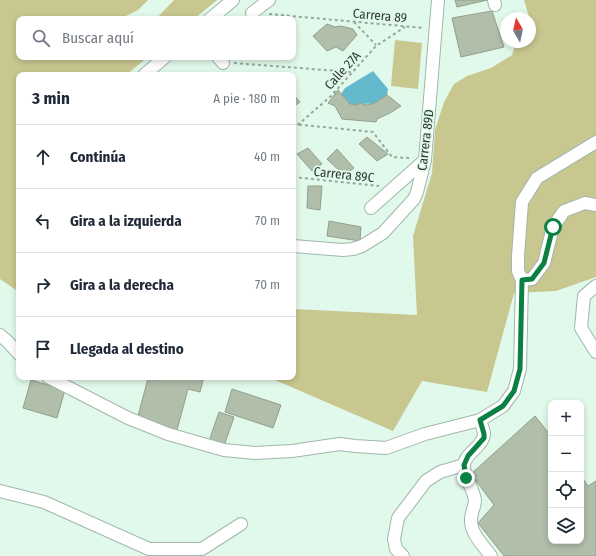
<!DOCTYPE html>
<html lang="es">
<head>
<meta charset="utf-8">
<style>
	body { margin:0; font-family:"Fira Sans Condensed",sans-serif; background:#f2f2f3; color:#1f2937 }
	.controls { position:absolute; right:12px; bottom:12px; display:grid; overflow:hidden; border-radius:8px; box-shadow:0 2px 6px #0003 }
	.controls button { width:36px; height:36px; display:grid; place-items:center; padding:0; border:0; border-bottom:1px solid #e0e1e3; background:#fff; color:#1f2937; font:20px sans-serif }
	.compass { position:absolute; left:500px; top:12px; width:36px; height:36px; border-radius:50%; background:#fff; box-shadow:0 2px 6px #0003; rotate:351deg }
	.stop { position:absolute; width:12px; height:12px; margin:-9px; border:3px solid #0b8043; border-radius:50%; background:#fff }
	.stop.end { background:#0b8043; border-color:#fff; box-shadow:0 1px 4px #0008 }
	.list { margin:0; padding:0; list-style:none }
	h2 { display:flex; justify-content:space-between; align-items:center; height:52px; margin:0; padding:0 16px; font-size:17px }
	h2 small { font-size:13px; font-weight:400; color:#747a83 }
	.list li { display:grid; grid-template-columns:26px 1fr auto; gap:12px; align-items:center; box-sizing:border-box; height:64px; padding:0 16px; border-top:1px solid #e0e1e3 }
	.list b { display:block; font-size:15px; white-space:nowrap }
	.list em { font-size:13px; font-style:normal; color:#747a83 }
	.icon { flex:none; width:22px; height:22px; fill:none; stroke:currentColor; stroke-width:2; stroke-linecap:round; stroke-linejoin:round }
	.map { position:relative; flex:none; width:596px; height:556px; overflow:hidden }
	.search { position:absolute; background:#fff; box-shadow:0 2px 6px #0003; left:16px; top:16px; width:280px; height:44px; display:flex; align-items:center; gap:10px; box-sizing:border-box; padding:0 14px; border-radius:8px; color:#747a83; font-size:15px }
	.panel { position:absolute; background:#fff; box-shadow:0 2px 6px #0003; left:16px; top:72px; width:280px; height:308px; border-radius:8px }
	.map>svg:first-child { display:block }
</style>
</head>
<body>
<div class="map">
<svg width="596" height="556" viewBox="0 0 596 556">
	<rect width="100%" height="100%" fill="#e1f9eb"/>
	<g fill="#c9c790">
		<polygon points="0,0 148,0 138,10 120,19 19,19 19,57 148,57 126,75 19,75 19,292 0,279"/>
		<polygon points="174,0 217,0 194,19 156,19"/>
		<polygon points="524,0 596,0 596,277 556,291 514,293 487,392 422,381 393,431 268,377 293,377 293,309 417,315 413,236 432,173 435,130 444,102 454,84 467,76 491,68 512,55 516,42 530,42 530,18 528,18 529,17"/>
		<polygon points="395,40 422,43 418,89 391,86"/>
	</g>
	<path fill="#65b9cd" d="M 373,71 L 388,89 L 387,95 C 374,104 375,105 359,103 L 358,105 L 350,104 L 341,94 L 345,88 Z"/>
	<g fill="#b1beaa" stroke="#939f8c">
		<polygon points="455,0 487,0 457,7"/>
		<polygon points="492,11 504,47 461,57 452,18"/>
		<polygon points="327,24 335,27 341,26 353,29 357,35 343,51 336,47 327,51 313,36"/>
		<polygon points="338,90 350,104 358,105 359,103 367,105 375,103 387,95 401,106 390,113 377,119 376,122 342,119 335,106 328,103"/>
		<polygon points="293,94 300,102 293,107"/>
		<polygon points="367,137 388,154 377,161 359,144"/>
		<polygon points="308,148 322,164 312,171 297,154"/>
		<polygon points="337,149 354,168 344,175 327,159"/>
		<polygon points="308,186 322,186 320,210 307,208"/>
		<polygon points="329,221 361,227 360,241 327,236"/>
		<polygon points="158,377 204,377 200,392 188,389 177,430 137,420 148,378 158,380"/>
		<polygon points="31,380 65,390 57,418 23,408"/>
		<polygon points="232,389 281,405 273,428 225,412"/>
		<polygon points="219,412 234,417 224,446 209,441"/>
		<polygon points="535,416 551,436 551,541 581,541 581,476 588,486 596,481 596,556 504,556 478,523 494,505 471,474"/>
	</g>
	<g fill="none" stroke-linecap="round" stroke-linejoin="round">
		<g stroke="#a0b7aa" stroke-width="14">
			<g id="minor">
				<polyline points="494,0 495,5"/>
				<polyline points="252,13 269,0"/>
				<polyline points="210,19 233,0"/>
				<polyline points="218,57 223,63"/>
				<polyline points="144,75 165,57"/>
				<polyline points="596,142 537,178 522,202 518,256 518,271 522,280 532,279 544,263 553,227 564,211 585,203 596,205"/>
				<polyline points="371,208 425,160"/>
				<polyline points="293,246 343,250 353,249 362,246 383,233 414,199 417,192 425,160 438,0"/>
				<polyline points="596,286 584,296 581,328 596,352"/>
				<polyline points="0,335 7,341 19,354"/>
				<polyline points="48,377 128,418 168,434 224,450 255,453 273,452 292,451 340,444 355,446 386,448 425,434 480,420 503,406 514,391 520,369 522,280"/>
				<path d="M 480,420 C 481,425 486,433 483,438 C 480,448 465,454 464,465 C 463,478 474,488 475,501 C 475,506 471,513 471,519 C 470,533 483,545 491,556"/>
				<polyline points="0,491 44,502 149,549 202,549 241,524"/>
				<polyline points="403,556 396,549 394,539 398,518 426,481 440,472 464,465"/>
			</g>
		</g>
		<g stroke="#95a79d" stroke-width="2" stroke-dasharray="3 3" stroke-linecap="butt">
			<polyline points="269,14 424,28"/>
			<polyline points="354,22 376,45"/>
			<polyline points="234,63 351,72"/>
			<polyline points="293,124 373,132 392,157 409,158"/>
			<polyline points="293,129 331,96 376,46 405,27"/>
			<polyline points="293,177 379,186"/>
		</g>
		<use href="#minor" stroke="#fff" stroke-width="12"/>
	</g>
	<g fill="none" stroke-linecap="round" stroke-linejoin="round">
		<polyline stroke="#0b8043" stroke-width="5" points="466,478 464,465 468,456 484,438 484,434 480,420 503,406 514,391 520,369 522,280 532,279 544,263 553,227"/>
	</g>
	<g text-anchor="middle" stroke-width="3.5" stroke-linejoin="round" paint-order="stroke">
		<g font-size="13" fill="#2e3832" stroke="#e1f9eb">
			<text transform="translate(380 15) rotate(5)" y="5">Carrera 89</text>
			<text transform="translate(342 70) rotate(-48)" y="5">Calle 27A</text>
			<text transform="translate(425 140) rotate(-83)" y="5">Carrera 89D</text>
			<text transform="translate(344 174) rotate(6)" y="5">Carrera 89C</text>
		</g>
	</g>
</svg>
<div class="controls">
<button>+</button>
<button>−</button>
<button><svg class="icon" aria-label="locate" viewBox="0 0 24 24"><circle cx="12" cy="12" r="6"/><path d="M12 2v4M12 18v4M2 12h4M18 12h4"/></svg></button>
<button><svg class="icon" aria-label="layers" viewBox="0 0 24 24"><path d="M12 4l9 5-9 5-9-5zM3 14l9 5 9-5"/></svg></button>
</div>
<svg class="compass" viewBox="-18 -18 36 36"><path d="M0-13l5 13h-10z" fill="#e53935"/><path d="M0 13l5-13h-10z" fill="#747a83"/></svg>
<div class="stop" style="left:553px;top:227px"></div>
<div class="stop end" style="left:466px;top:478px"></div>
<div class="search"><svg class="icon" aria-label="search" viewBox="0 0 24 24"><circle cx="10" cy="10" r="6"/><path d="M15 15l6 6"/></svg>Buscar aquí</div>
<section class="panel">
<h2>3 min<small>A pie · 180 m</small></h2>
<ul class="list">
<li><svg class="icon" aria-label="ahead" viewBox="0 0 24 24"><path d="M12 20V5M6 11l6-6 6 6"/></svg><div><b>Continúa</b></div><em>40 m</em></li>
<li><svg class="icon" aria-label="left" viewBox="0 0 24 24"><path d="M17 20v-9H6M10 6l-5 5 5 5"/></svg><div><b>Gira a la izquierda</b></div><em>70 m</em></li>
<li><svg class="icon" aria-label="right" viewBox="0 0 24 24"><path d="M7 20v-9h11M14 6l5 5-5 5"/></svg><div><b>Gira a la derecha</b></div><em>70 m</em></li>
<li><svg class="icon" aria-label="arrive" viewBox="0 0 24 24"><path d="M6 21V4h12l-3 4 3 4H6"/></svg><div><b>Llegada al destino</b></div></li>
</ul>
</section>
</div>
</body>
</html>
